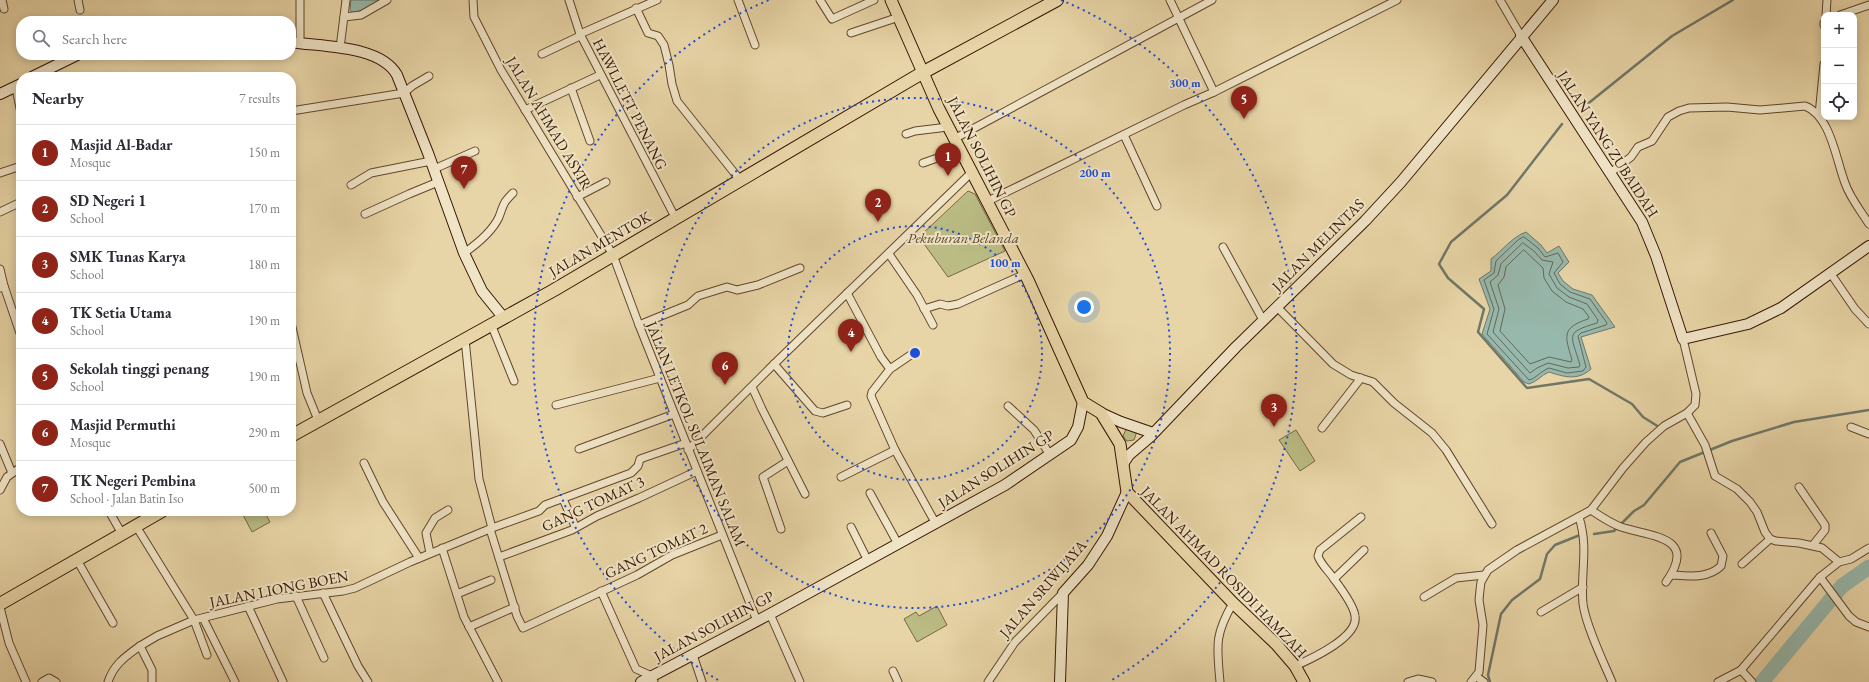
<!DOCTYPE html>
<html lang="en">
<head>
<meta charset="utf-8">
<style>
	body { margin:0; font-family:"EB Garamond",serif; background:#f2f2f3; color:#2b2b33 }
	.controls { position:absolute; right:12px; top:12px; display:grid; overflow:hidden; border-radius:8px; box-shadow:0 2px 10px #0003 }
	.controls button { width:36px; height:36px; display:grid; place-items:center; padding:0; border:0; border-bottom:1px solid #e1e1e2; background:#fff; color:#2b2b33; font:20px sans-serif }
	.you { position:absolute; left:1084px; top:307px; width:14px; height:14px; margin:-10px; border:3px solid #fff; border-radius:50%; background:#1a73e8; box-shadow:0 0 0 6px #1a73e833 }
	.badge { display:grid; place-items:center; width:26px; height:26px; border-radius:50%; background:#8f2418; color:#fff; font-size:13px; font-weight:700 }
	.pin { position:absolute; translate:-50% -33px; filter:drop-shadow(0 1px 2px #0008) }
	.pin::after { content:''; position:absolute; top:21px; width:14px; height:12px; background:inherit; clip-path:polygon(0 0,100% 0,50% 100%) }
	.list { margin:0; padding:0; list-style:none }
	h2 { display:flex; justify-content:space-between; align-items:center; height:52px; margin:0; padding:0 16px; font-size:17px }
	h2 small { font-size:13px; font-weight:400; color:#7c7c81 }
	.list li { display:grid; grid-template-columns:26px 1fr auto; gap:12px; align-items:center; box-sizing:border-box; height:56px; padding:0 16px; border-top:1px solid #e1e1e2 }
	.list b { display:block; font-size:15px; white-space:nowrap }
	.list p { margin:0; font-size:13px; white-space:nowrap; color:#7c7c81 }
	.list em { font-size:13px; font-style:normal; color:#7c7c81 }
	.icon { flex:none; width:22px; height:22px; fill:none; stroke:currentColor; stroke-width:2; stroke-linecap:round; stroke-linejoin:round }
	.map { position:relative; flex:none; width:1869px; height:682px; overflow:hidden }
	.search { position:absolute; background:#fff; box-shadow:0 2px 10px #0003; left:16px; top:16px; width:280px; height:44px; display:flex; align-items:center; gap:10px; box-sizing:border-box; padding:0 14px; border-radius:16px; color:#7c7c81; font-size:15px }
	.panel { position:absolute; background:#fff; box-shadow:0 2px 10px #0003; left:16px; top:72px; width:280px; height:444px; border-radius:16px }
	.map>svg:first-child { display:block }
</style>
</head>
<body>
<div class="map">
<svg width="1869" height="682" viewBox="0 0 1869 682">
	<rect width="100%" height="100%" fill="#e8d5a7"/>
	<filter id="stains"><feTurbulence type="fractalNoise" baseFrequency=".005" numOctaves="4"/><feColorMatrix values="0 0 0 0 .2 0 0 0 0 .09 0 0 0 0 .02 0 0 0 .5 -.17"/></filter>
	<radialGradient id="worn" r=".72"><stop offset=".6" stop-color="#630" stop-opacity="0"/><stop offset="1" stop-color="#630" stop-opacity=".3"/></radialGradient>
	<g fill="#babc84" stroke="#786944">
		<polygon points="968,191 975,194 1005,251 948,277 919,237"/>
		<polygon points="1126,429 1135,430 1136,434 1134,440 1127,441 1123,436"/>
		<polygon points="1296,430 1315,461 1300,471 1279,440"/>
		<polygon points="241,511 264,511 270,522 252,532"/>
		<polygon points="937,606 947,625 917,642 904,619 916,612 919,616"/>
	</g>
	<g fill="#97b8ac" stroke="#707768">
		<polygon points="351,0 378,0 365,9 353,13 350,10"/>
		<path d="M 1526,232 L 1541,245 L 1547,253 L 1559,246 L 1569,262 L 1558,273 L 1563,281 L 1573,289 L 1592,295 L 1615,327 L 1581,337 L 1591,369 C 1578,381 1564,377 1549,372 C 1541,375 1537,382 1529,384 L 1524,382 L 1482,334 L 1490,309 L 1479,279 L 1491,271 L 1491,259 C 1503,250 1512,237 1526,232 Z"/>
	</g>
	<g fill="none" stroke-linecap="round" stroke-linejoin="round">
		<g stroke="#666758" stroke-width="1">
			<path d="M 1524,237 L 1538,248 L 1545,257 L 1558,253 L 1563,262 L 1554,273 L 1560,284 L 1570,292 L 1590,299 L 1607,323 L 1606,325 L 1581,333 L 1578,336 L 1586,367 L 1583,371 L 1567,373 L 1549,368 C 1541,371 1535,379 1529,380 L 1487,334 L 1494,309 L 1484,280 L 1494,273 L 1496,261 L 1518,240 Z"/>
			<path d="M 1523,243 L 1534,251 L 1542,260 L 1553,262 L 1549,274 L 1557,288 L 1569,297 L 1587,304 L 1598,320 L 1597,323 C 1564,333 1571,334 1580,365 L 1579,367 L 1568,368 L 1548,363 L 1537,368 L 1530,373 L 1493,332 L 1499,309 L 1490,282 L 1498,275 L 1501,264 Z"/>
			<path d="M 1524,250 L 1543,268 L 1544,278 L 1552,291 L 1566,302 L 1583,309 L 1589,317 L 1588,319 C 1561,328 1565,336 1572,360 L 1571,362 L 1549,357 L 1530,364 L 1500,331 L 1505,309 L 1498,285 L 1504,277 L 1506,267 Z"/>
		</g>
		<g stroke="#707768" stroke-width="2.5">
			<polyline points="1585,106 1672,36 1733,0"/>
			<polyline points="1562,124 1507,195 1451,242 1439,264 1448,278 1484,309 1478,332 1527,388 1589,379 1632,404 1643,417 1659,427"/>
			<polyline points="1594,534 1614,531 1634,511 1644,505 1680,462 1732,441 1794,422 1869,410"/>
			<polyline points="1490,682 1488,675 1501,614 1512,600 1540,579 1547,554 1555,545 1580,535"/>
		</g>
		<polyline stroke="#97b8ac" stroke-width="15" points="1762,682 1842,586 1869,567"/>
		<g stroke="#62462c" stroke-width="9">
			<g id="street">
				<polyline points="2,0 4,9"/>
				<polyline points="78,0 80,10"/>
				<polyline points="300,0 300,43"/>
				<polyline points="473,0 474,17 501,70 613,255 639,325 757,621"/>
				<polyline points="569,0 580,34"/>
				<polyline points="657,0 580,34 676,219"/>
				<polyline points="738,0 755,45"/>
				<polyline points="820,0 832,19 874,0"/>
				<polyline points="1170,0 1214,92"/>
				<polyline points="1500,0 1521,36"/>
				<polyline points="636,8 648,33 658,36 664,45 669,65 672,84 677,101 740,180"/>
				<polyline points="1826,15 1827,0"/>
				<polyline points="1840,15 1869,5"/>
				<polyline points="344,17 361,15 387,0"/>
				<polyline points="1824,23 1824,25"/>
				<polyline points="851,33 899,17"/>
				<polyline points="340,48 346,0"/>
				<polyline points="542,54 580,36"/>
				<polyline points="16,88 21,113"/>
				<polyline points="571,88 590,141"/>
				<polyline points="525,110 600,75"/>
				<polyline points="291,111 404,93 412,86 429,76"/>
				<polyline points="1819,115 1824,64"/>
				<polyline points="906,134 915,131 948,127"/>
				<polyline points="1124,135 1157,206"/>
				<polyline points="954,139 1212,0"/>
				<polyline points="923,163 960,150"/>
				<polyline points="434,169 475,151"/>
				<polyline points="0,173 21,166"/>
				<path d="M 1610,173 L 1631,157 L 1638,147 L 1652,141 L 1668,117 L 1679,111 L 1689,108 L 1727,107 L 1760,110 L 1805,106 C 1831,116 1836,160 1845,183 C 1850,198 1861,211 1869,224"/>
				<polyline points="351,185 371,173 431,161"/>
				<polyline points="577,197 606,182"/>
				<polyline points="988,201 1184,105 1214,92 1397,0"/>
				<polyline points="0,212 21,202"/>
				<polyline points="365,214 409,194 438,182"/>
				<polyline points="1223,247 1263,320"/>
				<path d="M 464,253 C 477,244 492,232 499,217 C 504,204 502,204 513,193"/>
				<polyline points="889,254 917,295 933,325"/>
				<polyline points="0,269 4,286 0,288"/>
				<polyline points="1831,274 1855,309 1869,324"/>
				<polyline points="4,286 21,336"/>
				<polyline points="847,293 881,357 890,369"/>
				<polyline points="1277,307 1333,364 1351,375 1373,382 1394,403 1432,433 1446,450 1492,524"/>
				<polyline points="924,309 940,304 948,306 958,304 1025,274"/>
				<polyline points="291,323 307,393 318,420"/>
				<polyline points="491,324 514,381"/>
				<polyline points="639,325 688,305 698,296 727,287 737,290 758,285 800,268"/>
				<polyline points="915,352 890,369 872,392 871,396 895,450 936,524"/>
				<polyline points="774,364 815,411 823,413 847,405"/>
				<polyline points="752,387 762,409 805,494"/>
				<polyline points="556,405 660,378"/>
				<polyline points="1008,406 1034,430 1050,455"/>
				<polyline points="1687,413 1705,445 1715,476 1737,489 1750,502 1757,512 1765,532 1770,539 1776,541 1799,543 1822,548 1839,562"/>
				<polyline points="1851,427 1869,434"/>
				<polyline points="1322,428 1361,378"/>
				<polyline points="0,444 12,473"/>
				<polyline points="579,449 674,414"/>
				<polyline points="688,450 771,367 972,172"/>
				<polyline points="364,463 383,502 419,558"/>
				<polyline points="841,477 895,450"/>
				<polyline points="1799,487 1825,525 1825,530 1813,545"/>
				<polyline points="0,490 7,477 21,467"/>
				<polyline points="870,493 898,544"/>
				<polyline points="563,499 575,526"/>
				<path d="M 1591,510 C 1600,516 1610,523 1621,527 C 1651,537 1699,536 1666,582"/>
				<polyline points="109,511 122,534"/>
				<path d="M 1579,517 C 1589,549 1580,573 1583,604 C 1586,626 1603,661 1612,682"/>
				<polyline points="136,526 194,620 277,599 343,591 355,588 410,562 492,528 479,479 465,339"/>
				<polyline points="851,527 868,561"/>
				<polyline points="492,528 539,511 545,505 631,473 638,466 640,459 686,443"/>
				<polyline points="490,529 517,616 523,628 637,575 672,555 722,535"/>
				<polyline points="781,529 763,477 788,461"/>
				<polyline points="442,548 464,617 498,682"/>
				<polyline points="430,553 426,533 435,518 448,510"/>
				<polyline points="499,557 572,530 597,516 639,498 697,471"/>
				<polyline points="77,560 113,623"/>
				<polyline points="1742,564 1770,539"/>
				<path d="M 1671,575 C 1688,576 1708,579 1721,566 L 1723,556 L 1711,533"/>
				<polyline points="1820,577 1849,616 1856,622 1869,627"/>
				<polyline points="1334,579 1364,550"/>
				<polyline points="601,591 636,669 652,676 654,682"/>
				<polyline points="323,593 358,666 368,682"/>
				<polyline points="457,594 491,580"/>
				<polyline points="296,596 324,658"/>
				<polyline points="1424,597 1456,578 1484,575"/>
				<polyline points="248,606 283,682"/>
				<polyline points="0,607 9,643 26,682"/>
				<polyline points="1541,612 1583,587"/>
				<polyline points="770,614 800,682"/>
				<polyline points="203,618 235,682"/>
				<polyline points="469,627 515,607"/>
				<polyline points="693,655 702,682"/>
				<path d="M 1295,666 C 1311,659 1359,637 1355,616 C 1354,606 1340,587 1334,579 C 1329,571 1321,565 1318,556 L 1320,550 L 1361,517"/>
				<polyline points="1741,670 1752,682"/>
				<polyline points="893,671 898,682"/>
				<polyline points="1477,677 1484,682"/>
				<polyline points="42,682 49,678 56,682"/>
				<path d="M 108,682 C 114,664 125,657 140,646"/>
				<polyline points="152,682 152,670 140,646 157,636 194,620 207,655"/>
				<polyline points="988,682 1015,642 1063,593"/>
				<path d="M 1220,682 C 1217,646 1214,636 1233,603"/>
				<polyline points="1408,682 1418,679 1432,682"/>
				<polyline points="1471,682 1479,672 1483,625 1479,600 1480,590 1481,582 1488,570 1517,550 1591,510 1623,468 1646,442 1664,426 1687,413 1695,405 1696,394 1683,339"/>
				<polyline points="1718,682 1741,670 1820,577 1839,562 1851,559 1869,548"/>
			</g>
		</g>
		<g stroke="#361603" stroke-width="12">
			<g id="secondary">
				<polyline points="1521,36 1642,222 1656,256 1683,339 1748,324 1781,308 1869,246"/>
				<path d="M 291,42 C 322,47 380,45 397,75 L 428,153 L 464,253 L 482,291 L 503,317"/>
				<polyline points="32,77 77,55"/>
				<polyline points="0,94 21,84"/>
				<polyline points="1101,413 1121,422 1153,433"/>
				<polyline points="1123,464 1129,455 1150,437 1236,347 1365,221 1401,182 1553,0"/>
				<polyline points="641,682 770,614 1005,485 1071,440 1078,427 1083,402"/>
				<polyline points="1060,682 1063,593 1088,565 1107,536 1127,492"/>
			</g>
		</g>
		<g stroke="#361603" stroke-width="13">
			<polyline id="primary" points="891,0 939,109 1028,280 1083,402 1101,413 1120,444 1127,492 1233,603 1276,644 1295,666 1304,682"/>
		</g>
		<g stroke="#361603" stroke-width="14">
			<g id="highway">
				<polyline points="291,436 554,290 922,73 1057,0"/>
				<polyline points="0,604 162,511"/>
			</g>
		</g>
		<use href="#street" stroke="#f0e4c6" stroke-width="7"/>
		<use href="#secondary" stroke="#f0e4c6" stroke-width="10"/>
		<use href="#primary" stroke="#e8d5a7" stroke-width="11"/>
		<use href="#highway" stroke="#e8d5a7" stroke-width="12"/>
	</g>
	<g fill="none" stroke="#1d4ed8" stroke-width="2" stroke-dasharray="2 4">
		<circle cx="915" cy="353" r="127"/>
		<circle cx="915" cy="353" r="255"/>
		<path d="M718 680A382 382 0 0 1 769 0M1061 0A382 382 0 0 1 1112 680"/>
	</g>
	<g text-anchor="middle" stroke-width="4" stroke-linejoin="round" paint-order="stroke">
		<g font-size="15" fill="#361603" stroke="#f0e4c6">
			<text transform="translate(630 104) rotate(63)" y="5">HAWLLETT PENANG</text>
			<text transform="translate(549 123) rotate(59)" y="5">JALAN AHMAD ASYIR</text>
			<text transform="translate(1608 144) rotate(57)" y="5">JALAN YANG ZUBAIDAH</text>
			<text transform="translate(982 157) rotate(63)" y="5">JALAN SOLIHIN GP</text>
			<text transform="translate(600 244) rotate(-30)" y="5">JALAN MENTOK</text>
			<text transform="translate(1318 245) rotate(-45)" y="5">JALAN MELINTAS</text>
			<text transform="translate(696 434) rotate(68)" y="5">JALAN LETKOL SULAIMAN SALAM</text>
			<text transform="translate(996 469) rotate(-32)" y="5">JALAN SOLIHIN GP</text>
			<text transform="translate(593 504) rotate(-25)" y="5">GANG TOMAT 3</text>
			<text transform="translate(656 551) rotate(-25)" y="5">GANG TOMAT 2</text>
			<text transform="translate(1224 572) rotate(46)" y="5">JALAN AHMAD ROSIDI HAMZAH</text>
			<text transform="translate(279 589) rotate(-11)" y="5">JALAN LIONG BOEN</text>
			<text transform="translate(1043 589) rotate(-49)" y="5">JALAN SRIWIJAYA</text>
			<text transform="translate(714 626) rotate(-28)" y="5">JALAN SOLIHIN GP</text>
		</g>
		<g font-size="15" font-style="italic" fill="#5e482a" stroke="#f0e4c6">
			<text x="963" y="243">Pekuburan Belanda</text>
		</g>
	</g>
	<circle cx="915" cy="353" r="6" fill="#1d4ed8" stroke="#f0e4c6" stroke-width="2"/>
	<g font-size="12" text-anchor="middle" font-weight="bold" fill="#1d4ed8" stroke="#f0e4c6" stroke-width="4" stroke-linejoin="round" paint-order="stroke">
		<text x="1185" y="87">300 m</text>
		<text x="1095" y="177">200 m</text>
		<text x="1005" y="267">100 m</text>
	</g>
	<rect width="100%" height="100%" filter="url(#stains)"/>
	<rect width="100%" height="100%" fill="url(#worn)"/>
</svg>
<div class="controls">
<button>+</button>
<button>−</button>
<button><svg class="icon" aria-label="locate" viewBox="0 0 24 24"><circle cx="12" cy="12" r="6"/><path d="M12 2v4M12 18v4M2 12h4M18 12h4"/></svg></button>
</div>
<div class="you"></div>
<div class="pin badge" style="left:948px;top:176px">1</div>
<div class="pin badge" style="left:878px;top:222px">2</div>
<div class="pin badge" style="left:1274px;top:427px">3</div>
<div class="pin badge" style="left:851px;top:352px">4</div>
<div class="pin badge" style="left:1244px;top:119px">5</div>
<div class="pin badge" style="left:725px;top:385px">6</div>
<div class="pin badge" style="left:464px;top:189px">7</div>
<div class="search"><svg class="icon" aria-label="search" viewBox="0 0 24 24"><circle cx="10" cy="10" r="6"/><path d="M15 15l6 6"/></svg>Search here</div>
<section class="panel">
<h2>Nearby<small>7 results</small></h2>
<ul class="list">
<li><span class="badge">1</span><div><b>Masjid Al-Badar</b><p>Mosque</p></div><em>150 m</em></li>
<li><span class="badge">2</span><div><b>SD Negeri 1</b><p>School</p></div><em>170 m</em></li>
<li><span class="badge">3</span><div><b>SMK Tunas Karya</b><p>School</p></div><em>180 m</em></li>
<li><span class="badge">4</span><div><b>TK Setia Utama</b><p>School</p></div><em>190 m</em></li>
<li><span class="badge">5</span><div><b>Sekolah tinggi penang</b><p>School</p></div><em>190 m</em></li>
<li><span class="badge">6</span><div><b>Masjid Permuthi</b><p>Mosque</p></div><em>290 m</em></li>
<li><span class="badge">7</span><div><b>TK Negeri Pembina</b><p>School · Jalan Batin Iso</p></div><em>500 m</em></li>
</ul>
</section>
</div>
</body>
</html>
